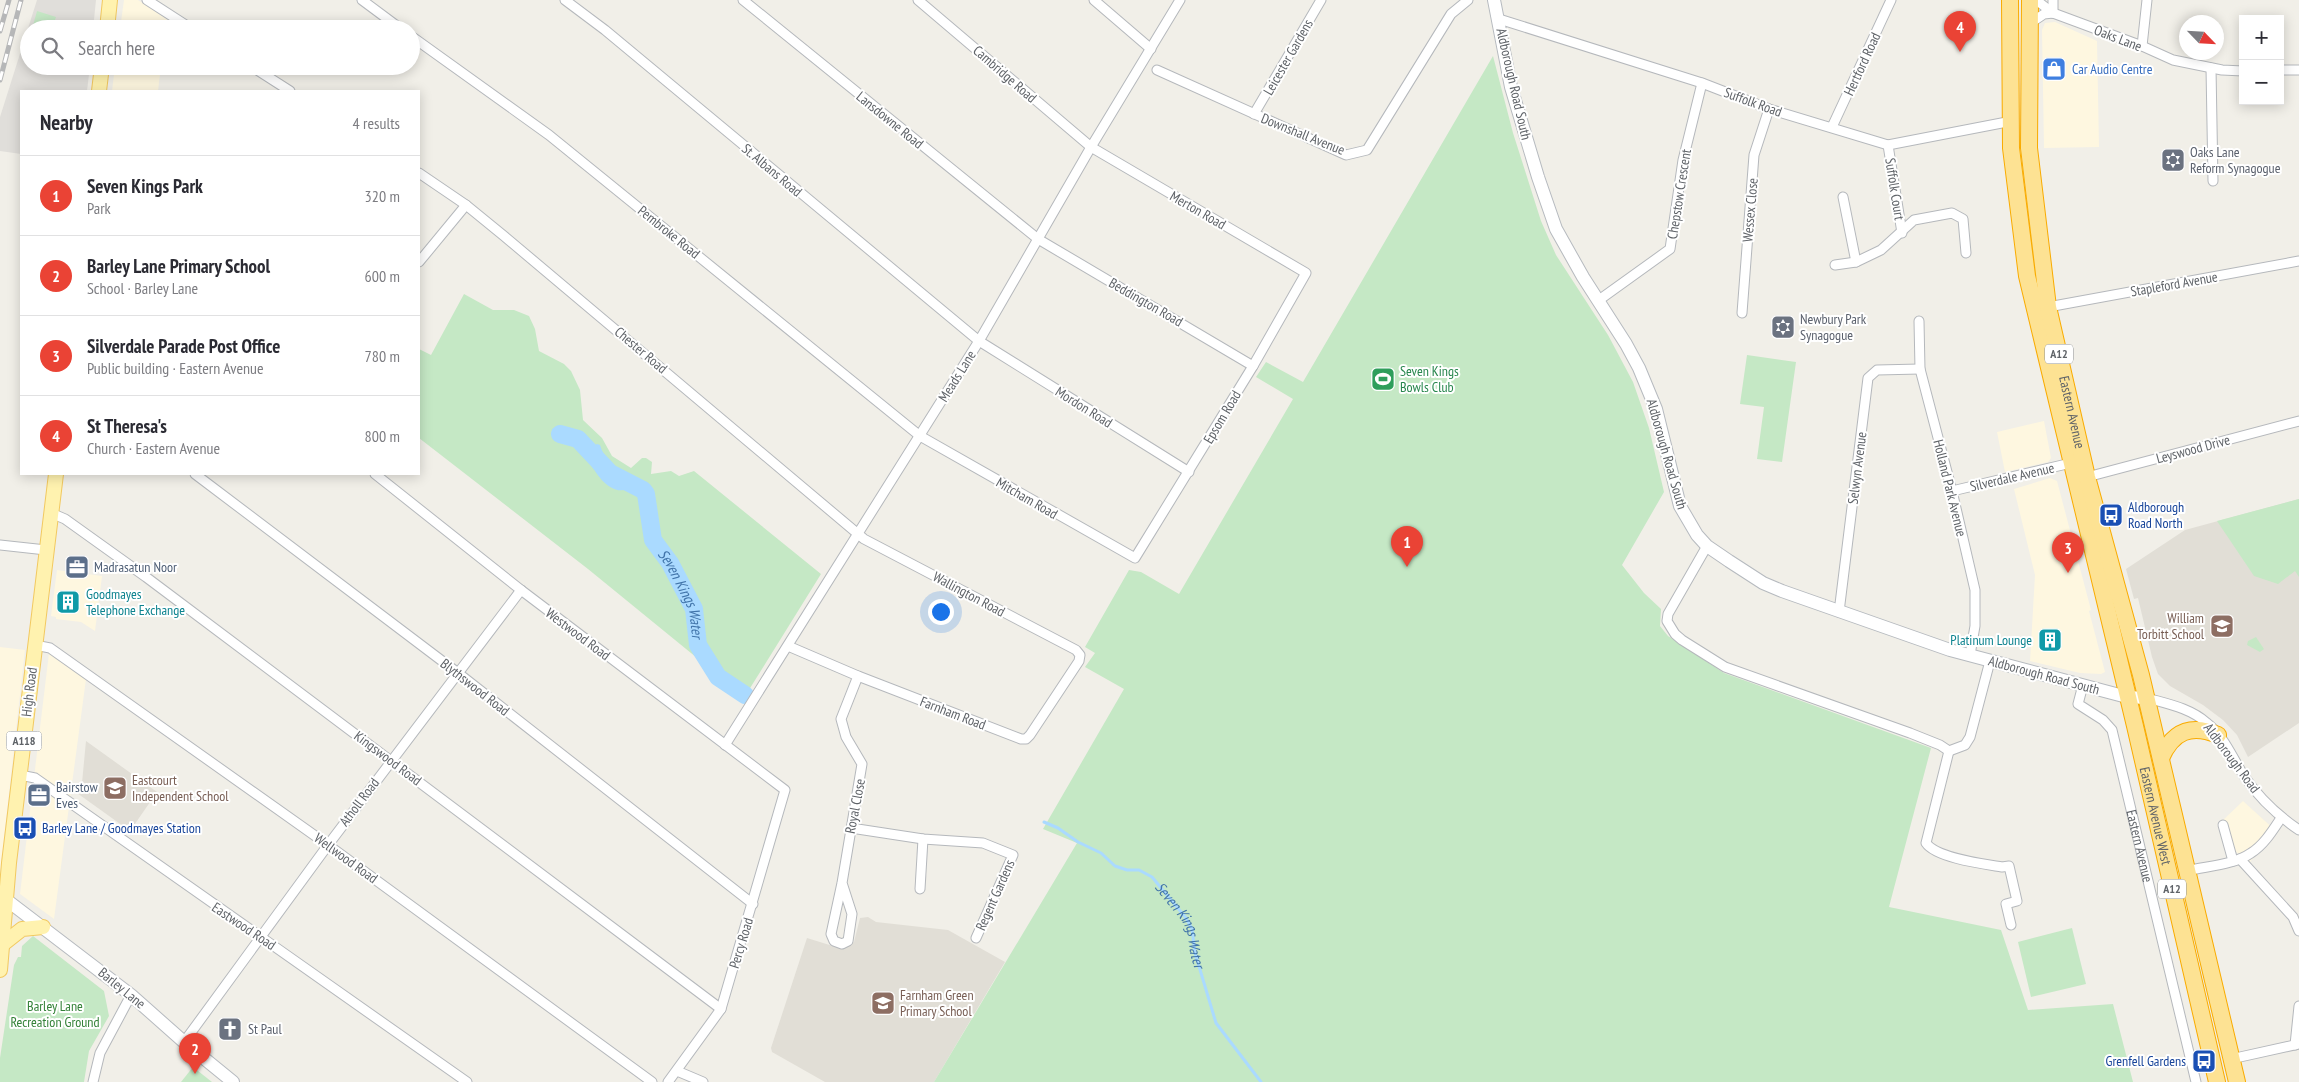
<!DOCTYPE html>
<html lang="en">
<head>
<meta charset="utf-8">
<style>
	body { margin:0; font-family:"PT Sans Narrow",sans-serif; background:#f2f2f3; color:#2b2b33 }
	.controls { position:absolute; right:15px; top:15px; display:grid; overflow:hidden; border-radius:0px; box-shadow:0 2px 12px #0003 }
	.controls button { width:45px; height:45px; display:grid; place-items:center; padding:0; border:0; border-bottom:1px solid #e1e1e2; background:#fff; color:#2b2b33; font:25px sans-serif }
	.compass { position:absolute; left:2179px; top:15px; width:45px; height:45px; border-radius:50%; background:#fff; box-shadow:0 2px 12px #0003; rotate:115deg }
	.you { position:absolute; left:940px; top:611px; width:18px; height:18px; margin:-12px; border:4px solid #fff; border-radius:50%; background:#1a73e8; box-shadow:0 0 0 8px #1a73e833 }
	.badge { display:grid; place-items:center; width:32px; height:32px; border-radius:50%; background:#ea4335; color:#fff; font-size:16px; font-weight:700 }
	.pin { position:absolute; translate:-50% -41px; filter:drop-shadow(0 1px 2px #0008) }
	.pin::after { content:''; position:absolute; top:26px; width:18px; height:15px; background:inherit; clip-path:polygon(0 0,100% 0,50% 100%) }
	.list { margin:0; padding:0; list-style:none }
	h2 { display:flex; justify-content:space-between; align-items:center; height:65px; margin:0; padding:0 20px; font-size:21px }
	h2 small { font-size:16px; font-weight:400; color:#7c7c81 }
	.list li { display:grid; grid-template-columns:32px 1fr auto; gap:15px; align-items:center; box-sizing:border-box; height:80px; padding:0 20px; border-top:1px solid #e1e1e2 }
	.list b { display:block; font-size:19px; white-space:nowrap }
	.list p { margin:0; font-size:16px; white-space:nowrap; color:#7c7c81 }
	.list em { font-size:16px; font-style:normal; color:#7c7c81 }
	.icon { flex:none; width:28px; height:28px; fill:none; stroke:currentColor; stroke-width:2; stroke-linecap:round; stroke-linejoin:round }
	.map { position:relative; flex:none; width:2299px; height:1082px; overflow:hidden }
	.search { position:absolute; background:#fff; box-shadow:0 2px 12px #0003; left:20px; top:20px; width:400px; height:55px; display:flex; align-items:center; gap:12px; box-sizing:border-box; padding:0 18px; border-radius:28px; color:#7c7c81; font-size:19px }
	.panel { position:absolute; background:#fff; box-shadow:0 2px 12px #0003; left:20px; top:90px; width:400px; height:385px; border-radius:0px }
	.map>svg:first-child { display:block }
</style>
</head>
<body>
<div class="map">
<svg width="2299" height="1082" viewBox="0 0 2299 1082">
	<rect width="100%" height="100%" fill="#f1efe8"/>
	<g fill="#fef7e0">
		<polygon points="124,0 138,0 168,20 166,29 120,29"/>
		<polygon points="2055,22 2097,41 2099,147 2044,148 2042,30 2045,23"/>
		<polygon points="115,66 161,66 158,91 112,91"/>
		<polygon points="2044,421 2051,458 2048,462 2005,472 1997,432"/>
		<polygon points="2050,478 2057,481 2091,610 2089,611 2105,672 2101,674 2080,673 2030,661 2035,575 2014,489"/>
		<polygon points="57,570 102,576 95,631 81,622 56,619 56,617 51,616"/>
		<polygon points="0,647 25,650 0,874"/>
		<polygon points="49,653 86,679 54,919 20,894"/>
		<polygon points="2243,801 2276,831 2249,863 2234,850 2223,820"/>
	</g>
	<polygon fill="#e0deda" points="37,0 96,0 93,29 29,29 29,66 90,66 87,91 21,91 21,154 0,151 0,117"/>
	<g fill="#e1ded6">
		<polygon points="2299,499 2299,723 2248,757 2237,735 2223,720 2203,705 2170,686 2158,674 2152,657 2138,598 2134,599 2126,569 2185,530"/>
		<polygon points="86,741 157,792 130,831 77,793 82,783"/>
		<polygon points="868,917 876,922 948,930 1005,962 934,1082 825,1082 772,1052 771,1048 807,938 836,947 854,942 860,918"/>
	</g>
	<g fill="#c5e8c5">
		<polygon points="37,11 56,17 52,29 32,29"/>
		<polygon points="1493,56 1513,133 1541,221 1556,255 1608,335 1633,382 1649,428 1664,492 1622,565 1644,593 1661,609 1660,626 1668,636 1724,673 1931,748 1889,907 2001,930 2028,1010 2113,1004 2133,1082 934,1082 1077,843 1043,829 1124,689 1085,667 1095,653 1085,647 1129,570 1141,572 1179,594 1293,399 1256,377 1266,362 1303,382"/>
		<polygon points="464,294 493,310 514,310 529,316 535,329 539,351 564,364 571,371 580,390 583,420 602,438 612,456 631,468 642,458 646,458 652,462 651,474 671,471 679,476 694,471 821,574 747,693 702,662 588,569 419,438 419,349 431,355"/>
		<polygon points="1747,355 1796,362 1782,462 1757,459 1764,407 1740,404"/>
		<polygon points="2299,499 2299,577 2295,571 2278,584 2254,576 2217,521"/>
		<polygon points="2256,637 2264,649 2260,652 2247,645 2248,641"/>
		<polygon points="2072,928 2086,984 2031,997 2018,942"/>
		<polygon points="33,936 104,991 109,1016 89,1051 84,1082 0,1082 0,1058 14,965 18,957 21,957 22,946"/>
		<polygon points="193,1067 212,1082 181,1082"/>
	</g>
	<path fill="#aadaff" d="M 597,444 L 600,445 C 607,466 616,467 631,480 L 632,482 L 628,489 C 610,496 596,474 589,461 L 594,446 Z"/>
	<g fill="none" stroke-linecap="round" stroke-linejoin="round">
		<path stroke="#aadaff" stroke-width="3" id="s1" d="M 1044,822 L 1058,828 L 1078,842 L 1101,853 L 1115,866 L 1127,870 L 1139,870 L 1152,877 L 1186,918 L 1192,929 L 1195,953 L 1216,1023 L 1261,1082"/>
		<path stroke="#aadaff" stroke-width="18" id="s2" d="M 560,434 L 578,439 L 610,473 L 643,490 L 646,494 L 653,540 L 670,563 L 694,609 L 698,645 L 718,677 L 745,695"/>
		<g stroke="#b5b8bc" stroke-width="11">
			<g id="street">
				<polyline points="147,0 192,29"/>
				<polyline points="362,0 401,29"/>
				<polyline points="565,0 605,30 979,341 1189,472"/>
				<polyline points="743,0 1038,239 1253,366"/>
				<polyline points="1094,0 1151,49"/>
				<polyline points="2036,0 2053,13 2142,46 2173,60 2222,70 2243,71"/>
				<polyline points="2053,0 2053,13"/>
				<polyline points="1499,19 1702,83 1769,109 1888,145 2012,121"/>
				<polyline points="2029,24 2044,14 2053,13"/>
				<polyline points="411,36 549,135 920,436 1135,558 1253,366 1306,273 1091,147 918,0"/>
				<polyline points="2142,46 2147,0"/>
				<polyline points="251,66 290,91"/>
				<polyline points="2211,68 2213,181"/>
				<polyline points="1157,70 1346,155 1367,150 1451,14 1468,0"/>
				<polyline points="2280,70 2299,70"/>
				<polyline points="1254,114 1321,0"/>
				<polyline points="1832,127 1891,0"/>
				<polyline points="1888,145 1902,233"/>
				<polyline points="419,173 466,205 504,236 864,539 1076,650 1080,655 1079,661 1030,735 1026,739 1021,739 858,676 788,646"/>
				<polyline points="1843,197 1856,262"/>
				<polyline points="419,262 466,205"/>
				<polyline points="1835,265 1856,262 1881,250 1914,220 1952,213 1963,219 1966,253"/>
				<polyline points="1599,300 1670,249 1683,160 1702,83"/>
				<polyline points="2048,307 2299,261"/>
				<polyline points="1742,313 1754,155 1769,109"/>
				<polyline points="1919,321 1920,369 1952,491 1975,590 1975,626 1970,655"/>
				<polyline points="195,474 458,673 753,904"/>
				<polyline points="375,474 521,590 785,790 721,1009 668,1082"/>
				<polyline points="2087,477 2299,421"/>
				<polyline points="1952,491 2071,463"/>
				<polyline points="51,513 65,519 146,577 721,1009"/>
				<polyline points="0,545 46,550"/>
				<polyline points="1707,546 1668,614 1667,621 1675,634 1682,640 1725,667 1910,733 1940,745 1949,751"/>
				<polyline points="1839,612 1868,378 1877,370 1920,369"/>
				<polyline points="35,645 50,648 328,845 652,1082"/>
				<path id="s3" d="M 2083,685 L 2078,704 L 2103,720 L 2112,730 L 2196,1082"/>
				<path d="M 2147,698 C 2168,704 2190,708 2207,723 C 2224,736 2233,759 2244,776 C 2259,798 2277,815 2299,830"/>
				<polyline points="725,745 979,341 1091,147 1180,0"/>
				<path d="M 1949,751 L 1926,843 C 1936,858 1984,864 2002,867 L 2009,866 L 2017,901 L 2006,904 L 2011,925"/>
				<polyline points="1949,751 1965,745 1970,737 1990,661"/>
				<polyline points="20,775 35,778 467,1082"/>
				<polyline points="2223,825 2233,861"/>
				<polyline points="851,828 923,839 983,843 1013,855 976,938"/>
				<polyline points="2240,859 2293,917 2299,931"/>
				<path d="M 2187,871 C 2207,866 2234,865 2251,853 C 2264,845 2273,830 2281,818"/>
				<polyline points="842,883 852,914 848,941 842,944 834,941 831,934 842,883 862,764 846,737 841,719 858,676"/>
				<polyline points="920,889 923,839"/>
				<polyline points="184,1042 328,845 521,590"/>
				<polyline points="2295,1045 2299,1006"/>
				<polyline points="2231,1059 2299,1044"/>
				<polyline points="677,1071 703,1082"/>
				<polyline points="93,1082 100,1053 131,995"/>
			</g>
		</g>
		<g stroke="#b6babf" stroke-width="14">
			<g id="secondary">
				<polyline points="1494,0 1511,87 1538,177 1556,229 1583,277 1626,344 1639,368 1656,409 1680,506 1697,535 1707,546 1729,561 1763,583 1782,591 1950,650 2127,697 2147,698"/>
				<polyline points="0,895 131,995 184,1042 233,1082"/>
			</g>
		</g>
		<g stroke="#f2c960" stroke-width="16">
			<g id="primary">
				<polyline points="107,29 110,0"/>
				<polyline points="99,91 102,66"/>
				<polyline points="3,944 22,929 43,927"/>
				<polyline points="0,970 9,863 56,474"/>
			</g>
		</g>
		<g stroke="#f9ab00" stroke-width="18">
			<g id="highway">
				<path id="s4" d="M 2010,0 L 2011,148 L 2027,276 L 2135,726 L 2217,1082"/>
				<path id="s5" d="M 2030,0 L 2029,148 L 2048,307 L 2087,477 L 2141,675 L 2237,1082"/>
				<path d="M 2161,758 C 2173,731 2191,724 2218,735"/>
			</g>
		</g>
		<use href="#street" stroke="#fff" stroke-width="9"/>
		<use href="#secondary" stroke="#fff" stroke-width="12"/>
		<use href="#primary" stroke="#fff2af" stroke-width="14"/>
		<use href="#highway" stroke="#fde293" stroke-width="16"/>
		<g stroke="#b6b7b8" stroke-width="5">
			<g id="rail">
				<polyline points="0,31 9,0"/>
				<polyline points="0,80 21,0"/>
			</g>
		</g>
		<use href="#rail" stroke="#fff" stroke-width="3" stroke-dasharray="9" stroke-linecap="butt"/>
	</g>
	<defs>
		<g id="shop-square" transform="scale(1.25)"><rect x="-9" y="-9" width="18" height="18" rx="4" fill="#3f7fe0" stroke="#fff"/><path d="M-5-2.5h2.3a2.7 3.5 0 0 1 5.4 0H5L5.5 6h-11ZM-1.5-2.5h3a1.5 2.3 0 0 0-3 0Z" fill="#fff"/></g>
		<g id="synagogue-square" transform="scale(1.25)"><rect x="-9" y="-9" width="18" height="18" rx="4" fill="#6b7280" stroke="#fff"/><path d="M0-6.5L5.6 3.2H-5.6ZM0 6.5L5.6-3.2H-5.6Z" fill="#fff"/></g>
		<g id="stadium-square" transform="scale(1.25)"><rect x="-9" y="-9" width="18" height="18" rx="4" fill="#2e9e5b" stroke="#fff"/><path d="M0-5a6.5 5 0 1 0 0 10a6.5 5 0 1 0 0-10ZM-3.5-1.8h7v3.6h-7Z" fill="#fff"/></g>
		<g id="bus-square" transform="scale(1.25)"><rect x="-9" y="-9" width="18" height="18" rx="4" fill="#1a4fb4" stroke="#fff"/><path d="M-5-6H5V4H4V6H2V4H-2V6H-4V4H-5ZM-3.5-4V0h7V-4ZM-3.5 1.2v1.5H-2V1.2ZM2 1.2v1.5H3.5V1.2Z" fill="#fff"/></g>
		<g id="office-square" transform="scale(1.25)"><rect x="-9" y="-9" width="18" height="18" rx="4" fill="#5c6f8a" stroke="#fff"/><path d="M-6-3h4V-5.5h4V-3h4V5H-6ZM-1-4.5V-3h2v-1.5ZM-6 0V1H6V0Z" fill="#fff"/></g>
		<g id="building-square" transform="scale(1.25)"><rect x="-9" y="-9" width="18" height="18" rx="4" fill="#0f9aa8" stroke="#fff"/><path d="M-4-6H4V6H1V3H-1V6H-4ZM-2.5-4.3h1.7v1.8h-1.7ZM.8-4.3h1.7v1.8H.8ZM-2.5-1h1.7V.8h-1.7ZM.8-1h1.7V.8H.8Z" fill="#fff"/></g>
		<g id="school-square" transform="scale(1.25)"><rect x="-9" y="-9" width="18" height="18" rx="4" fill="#8d6e63" stroke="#fff"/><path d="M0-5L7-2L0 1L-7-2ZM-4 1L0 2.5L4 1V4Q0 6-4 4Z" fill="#fff"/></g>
		<g id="church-square" transform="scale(1.25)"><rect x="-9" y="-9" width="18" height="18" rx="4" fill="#6b7280" stroke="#fff"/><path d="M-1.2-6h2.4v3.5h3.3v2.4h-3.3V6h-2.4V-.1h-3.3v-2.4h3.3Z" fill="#fff"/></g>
	</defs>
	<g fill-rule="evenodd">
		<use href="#shop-square" x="2054" y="69"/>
		<use href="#synagogue-square" x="2173" y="160"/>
		<use href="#synagogue-square" x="1783" y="327"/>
		<use href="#stadium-square" x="1383" y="379"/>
		<use href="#bus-square" x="2111" y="515"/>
		<use href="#office-square" x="77" y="567"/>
		<use href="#building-square" x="68" y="602"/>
		<use href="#school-square" x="2222" y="626"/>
		<use href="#building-square" x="2050" y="640"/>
		<use href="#school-square" x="115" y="788"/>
		<use href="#office-square" x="39" y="795"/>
		<use href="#bus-square" x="25" y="828"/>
		<use href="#school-square" x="883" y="1003"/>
		<use href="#church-square" x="230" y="1029"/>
		<use href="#bus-square" x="2204" y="1061"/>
	</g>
	<g text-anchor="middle" stroke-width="4" stroke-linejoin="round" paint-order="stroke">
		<g fill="#fff" stroke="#8f9295" stroke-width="1">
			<rect x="2045" y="344.5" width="28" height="19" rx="4"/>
			<rect x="6.5" y="731.5" width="35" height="19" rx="4"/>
			<rect x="2158" y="879.5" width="28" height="19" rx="4"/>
		</g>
		<g font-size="12" font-weight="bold" fill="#5f6368">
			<text x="2059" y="358">A12</text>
			<text x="24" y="745">A118</text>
			<text x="2172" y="893">A12</text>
		</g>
		<g font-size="14" fill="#5f6368" stroke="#fff">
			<text transform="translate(2118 38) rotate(21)" y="5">Oaks Lane</text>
			<text transform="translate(1288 57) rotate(-60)" y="5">Leicester Gardens</text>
			<text transform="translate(1862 64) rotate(-65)" y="5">Hertford Road</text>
			<text transform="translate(1005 74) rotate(41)" y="5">Cambridge Road</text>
			<text transform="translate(1514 84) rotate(77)" y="5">Aldborough Road South</text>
			<text transform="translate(1753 102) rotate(20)" y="5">Suffolk Road</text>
			<text transform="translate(890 120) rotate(39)" y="5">Lansdowne Road</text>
			<text transform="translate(1303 134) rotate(22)" y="5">Downshall Avenue</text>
			<text transform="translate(772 170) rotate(40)" y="5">St. Albans Road</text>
			<text transform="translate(1895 189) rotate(81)" y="5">Suffolk Court</text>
			<text transform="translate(1679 194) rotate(-81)" y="5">Chepstow Crescent</text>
			<text transform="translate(1198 210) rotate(30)" y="5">Merton Road</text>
			<text transform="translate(1750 210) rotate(-85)" y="5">Wessex Close</text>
			<text transform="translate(669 232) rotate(39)" y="5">Pembroke Road</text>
			<text transform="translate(2174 284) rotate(-10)" y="5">Stapleford Avenue</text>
			<text transform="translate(1146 302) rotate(30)" y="5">Beddington Road</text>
			<text transform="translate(641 350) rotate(40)" y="5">Chester Road</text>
			<text transform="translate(957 376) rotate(-58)" y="5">Meads Lane</text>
			<text transform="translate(1084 407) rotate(32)" y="5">Mordon Road</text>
			<text dy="5" stroke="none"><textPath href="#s5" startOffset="416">Eastern Avenue</textPath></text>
			<text transform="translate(1222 417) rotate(-59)" y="5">Epsom Road</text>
			<text transform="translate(2193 449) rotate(-15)" y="5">Leyswood Drive</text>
			<text transform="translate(1667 454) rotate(74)" y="5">Aldborough Road South</text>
			<text transform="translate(1857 468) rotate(-83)" y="5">Selwyn Avenue</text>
			<text transform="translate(2012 477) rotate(-13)" y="5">Silverdale Avenue</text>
			<text transform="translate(1950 488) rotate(76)" y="5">Holland Park Avenue</text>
			<text transform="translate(1027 498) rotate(30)" y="5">Mitcham Road</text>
			<text transform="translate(969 594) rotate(28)" y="5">Wallington Road</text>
			<text transform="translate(578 634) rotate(37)" y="5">Westwood Road</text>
			<text transform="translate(2044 675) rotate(15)" y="5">Aldborough Road South</text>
			<text transform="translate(475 687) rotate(38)" y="5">Blythswood Road</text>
			<text transform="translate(29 692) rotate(-83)" y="5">High Road</text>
			<text transform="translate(953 713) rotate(21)" y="5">Farnham Road</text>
			<text transform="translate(388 758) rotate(37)" y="5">Kingswood Road</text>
			<text transform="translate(2232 758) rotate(53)" y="5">Aldborough Road</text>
			<text transform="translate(359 802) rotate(-53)" y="5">Atholl Road</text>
			<text transform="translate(855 806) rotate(-79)" y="5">Royal Close</text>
			<text dy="5" stroke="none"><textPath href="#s4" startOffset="832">Eastern Avenue West</textPath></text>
			<text dy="5" stroke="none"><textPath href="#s3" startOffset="182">Eastern Avenue</textPath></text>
			<text transform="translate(346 858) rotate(36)" y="5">Wellwood Road</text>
			<text transform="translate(995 895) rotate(-66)" y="5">Regent Gardens</text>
			<text transform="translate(244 926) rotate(34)" y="5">Eastwood Road</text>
			<text transform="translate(741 943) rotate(-73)" y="5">Percy Road</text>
			<text transform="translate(122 988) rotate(39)" y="5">Barley Lane</text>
		</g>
		<g font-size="14" fill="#366cbe" stroke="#fff" text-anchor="start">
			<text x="2072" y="74">Car Audio Centre</text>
		</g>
		<g font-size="14" fill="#5b616d" stroke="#fff" text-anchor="start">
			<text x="2190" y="157">Oaks Lane<tspan x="2190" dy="16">Reform Synagogue</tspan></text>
			<text x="1800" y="324">Newbury Park<tspan x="1800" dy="16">Synagogue</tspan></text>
			<text x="248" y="1034">St Paul</text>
		</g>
		<g font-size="14" fill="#27864d" stroke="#fff" text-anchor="start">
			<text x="1400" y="376">Seven Kings<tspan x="1400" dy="16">Bowls Club</tspan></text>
		</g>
		<g font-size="14" fill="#164399" stroke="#fff" text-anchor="start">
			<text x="2128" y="512">Aldborough<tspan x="2128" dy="16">Road North</tspan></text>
			<text x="42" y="833">Barley Lane / Goodmayes Station</text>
			<text x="2186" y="1066" text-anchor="end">Grenfell Gardens</text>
		</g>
		<g font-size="14" fill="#4e5e75" stroke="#fff" text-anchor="start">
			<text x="94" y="572">Madrasatun Noor</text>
			<text x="56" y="792">Bairstow<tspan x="56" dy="16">Eves</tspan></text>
		</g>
		<g font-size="14" fill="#0d838f" stroke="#fff" text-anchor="start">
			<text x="86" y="599">Goodmayes<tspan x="86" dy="16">Telephone Exchange</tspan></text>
			<text x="2032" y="645" text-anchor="end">Platinum Lounge</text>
		</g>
		<g font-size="14" fill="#785e54" stroke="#fff" text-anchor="start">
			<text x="2204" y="623" text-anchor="end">William<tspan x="2204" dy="16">Torbitt School</tspan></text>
			<text x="132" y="785">Eastcourt<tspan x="132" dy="16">Independent School</tspan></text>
			<text x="900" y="1000">Farnham Green<tspan x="900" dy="16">Primary School</tspan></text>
		</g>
		<g font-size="14" fill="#348238" stroke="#fff">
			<text x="55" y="1011">Barley Lane<tspan x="55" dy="16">Recreation Ground</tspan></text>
		</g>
		<g font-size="15" font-style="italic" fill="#4174aa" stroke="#fff">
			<text dy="5" stroke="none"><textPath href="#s2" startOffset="216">Seven Kings Water</textPath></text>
			<text dy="5" stroke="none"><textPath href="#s1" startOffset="181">Seven Kings Water</textPath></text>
		</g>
	</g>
</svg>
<div class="controls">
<button>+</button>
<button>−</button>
</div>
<svg class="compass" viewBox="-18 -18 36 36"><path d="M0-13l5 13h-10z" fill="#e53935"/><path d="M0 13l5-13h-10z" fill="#7c7c81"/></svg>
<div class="you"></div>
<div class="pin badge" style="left:1407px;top:567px">1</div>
<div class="pin badge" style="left:195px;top:1074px">2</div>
<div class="pin badge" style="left:2068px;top:573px">3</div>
<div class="pin badge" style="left:1960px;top:52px">4</div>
<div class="search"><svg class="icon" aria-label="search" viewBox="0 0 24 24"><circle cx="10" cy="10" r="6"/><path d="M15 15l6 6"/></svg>Search here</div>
<section class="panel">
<h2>Nearby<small>4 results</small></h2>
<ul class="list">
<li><span class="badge">1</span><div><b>Seven Kings Park</b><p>Park</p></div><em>320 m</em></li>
<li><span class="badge">2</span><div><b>Barley Lane Primary School</b><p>School · Barley Lane</p></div><em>600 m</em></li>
<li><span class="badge">3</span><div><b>Silverdale Parade Post Office</b><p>Public building · Eastern Avenue</p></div><em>780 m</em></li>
<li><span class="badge">4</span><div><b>St Theresa's</b><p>Church · Eastern Avenue</p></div><em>800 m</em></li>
</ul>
</section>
</div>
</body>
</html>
